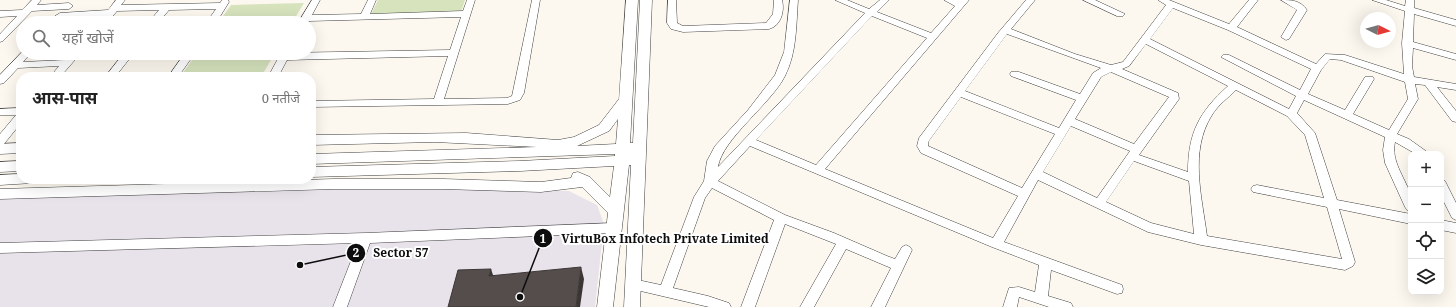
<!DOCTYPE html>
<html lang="hi">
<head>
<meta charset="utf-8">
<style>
	body { margin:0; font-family:"Noto Serif","Noto Sans Devanagari",serif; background:#f2f2f2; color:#222 }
	.controls { position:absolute; right:12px; bottom:12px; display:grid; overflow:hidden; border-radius:8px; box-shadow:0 4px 16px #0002 }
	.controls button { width:36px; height:36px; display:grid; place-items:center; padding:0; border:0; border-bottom:1px solid #e0e0e0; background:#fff; color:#222; font:20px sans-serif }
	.compass { position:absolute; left:1360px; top:12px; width:36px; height:36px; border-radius:50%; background:#fff; box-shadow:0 4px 16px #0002; rotate:96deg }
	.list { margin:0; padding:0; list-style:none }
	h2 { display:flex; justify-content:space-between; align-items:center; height:52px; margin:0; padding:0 16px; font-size:17px }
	h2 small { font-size:13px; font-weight:400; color:#767676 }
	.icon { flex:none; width:22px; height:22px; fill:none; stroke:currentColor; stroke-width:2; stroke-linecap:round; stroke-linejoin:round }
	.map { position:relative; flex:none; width:1456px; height:307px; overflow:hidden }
	.search { position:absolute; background:#fff; box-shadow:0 4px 16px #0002; left:16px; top:16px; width:300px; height:44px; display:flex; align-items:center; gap:10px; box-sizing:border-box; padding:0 14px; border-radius:22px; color:#767676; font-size:15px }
	.panel { position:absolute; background:#fff; box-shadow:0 4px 16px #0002; left:16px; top:72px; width:300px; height:112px; border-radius:16px }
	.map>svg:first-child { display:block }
</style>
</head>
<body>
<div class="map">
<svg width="1456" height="307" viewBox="0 0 1456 307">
	<rect width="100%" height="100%" fill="#fdf8ef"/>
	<polygon fill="#e8e2ea" points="369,183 569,191 597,205 604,224 595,307 0,307 0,196"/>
	<g fill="#d6e3bd">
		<polygon points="378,0 465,0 461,12 371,14"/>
		<polygon points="304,3 292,23 218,23 231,5"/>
		<polygon points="197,53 275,53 261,77 180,77"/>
	</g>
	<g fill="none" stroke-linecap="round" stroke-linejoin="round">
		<g stroke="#404040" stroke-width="1">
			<g id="minor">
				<polygon points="32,0 41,0 37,5 69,3 73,6 69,9 32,11 3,41 0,42 0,34 17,16 0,17 0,11 22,10"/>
				<polygon points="116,0 125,0 121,5 220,3 222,0 228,0 229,2 216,23 206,23 216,9 169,10 158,23 148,23 159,10 117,11 107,23 97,23 103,16 60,19 55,16 60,13 108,10"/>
				<polygon points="312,0 320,0 312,15 361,14 368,0 376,0 370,14 463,11 467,0 475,0 444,99 507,98 512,96 532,0 540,0 524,93 520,100 508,104 311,107 311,101 434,99 448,56 287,60 278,77 268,77 281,53 450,50 461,17 309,21 308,23 298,23"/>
				<path d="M 668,0 L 676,0 L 677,23 L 683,26 L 766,23 L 773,14 L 774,0 L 782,0 C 785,11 781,26 769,29 L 683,32 L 671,29 L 667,23 Z"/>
				<path d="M 790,0 L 798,0 C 796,26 797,52 785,76 C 771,104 722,139 718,167 L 865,13 L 835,0 L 847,0 L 869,9 L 880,0 L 889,0 L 877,12 L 931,33 L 955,6 L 944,0 L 969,0 L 825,169 L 993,238 L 1018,196 L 921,153 L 917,146 L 919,138 L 998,33 L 1026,0 L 1035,0 L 1011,29 L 1075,54 L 1111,65 L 1123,62 L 1166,5 L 1158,0 L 1169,0 L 1229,24 L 1249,0 L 1258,0 L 1237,27 L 1316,64 L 1325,54 L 1345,55 L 1404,74 L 1402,43 L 1405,11 L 1372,0 L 1386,0 L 1405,6 L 1406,0 L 1414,0 L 1414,8 L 1456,20 L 1456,26 L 1414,14 L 1413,42 L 1456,54 L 1456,60 L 1413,48 L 1412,66 L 1414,77 L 1456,84 L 1456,90 L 1437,87 L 1456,111 L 1456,122 L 1452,121 L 1425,85 L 1415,84 L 1418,99 L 1397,134 L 1409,139 L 1430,154 L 1416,154 L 1395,142 C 1391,161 1404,176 1410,193 C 1412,198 1411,206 1411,211 L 1407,210 L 1405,207 L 1385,163 L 1383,150 L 1385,137 L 1304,100 L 1297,113 L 1315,133 L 1337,200 L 1411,214 L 1411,224 L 1339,209 L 1355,262 L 1353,266 L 1345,270 L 1201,245 L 1148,232 L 1038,180 L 1004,242 L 1122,285 L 1123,289 L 1122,293 L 1117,294 L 1051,270 L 1048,296 L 1071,303 L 1073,307 L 1049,307 L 1019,297 L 1017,307 L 1003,307 L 1009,288 L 1019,287 L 1035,292 L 1039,265 L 992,247 L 750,146 L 718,181 L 785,215 L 834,233 L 887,256 L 895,259 L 902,247 L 906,245 L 910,247 L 912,250 L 885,307 L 871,307 L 891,268 L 846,249 L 814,307 L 800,307 L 836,244 L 785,224 L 755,307 L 741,307 L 774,220 L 712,188 L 705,198 L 673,288 L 708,296 L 729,303 L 731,307 L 709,307 L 628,288 L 627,284 L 628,280 L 633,279 L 661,285 L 694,197 L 704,181 L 707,161 L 715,146 L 748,110 L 775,75 L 784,52 ZM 1173,8 L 1228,30 L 1311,69 L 1300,90 L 1229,55 L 1223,55 L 1221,57 L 1296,96 L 1289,109 L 1150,39 ZM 872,16 L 927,38 L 816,165 L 756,140 ZM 1007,34 L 1101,68 L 1093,73 L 1080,94 L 1019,72 L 1011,72 L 1010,74 L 1011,76 L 1076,100 L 1059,128 L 965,91 ZM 1146,44 L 1228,86 C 1199,112 1188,133 1188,172 L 1139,155 L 1179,99 L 1178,93 L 1122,69 L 1129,66 ZM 1330,59 L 1341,60 L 1405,82 L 1408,99 L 1389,130 L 1353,114 L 1374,79 L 1373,77 L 1365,77 L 1345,110 L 1308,94 L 1321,70 ZM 1111,72 L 1169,97 L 1134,144 L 1075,119 L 1101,77 ZM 1236,90 L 1287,116 L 1305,135 L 1324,198 L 1257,185 L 1253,186 L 1251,189 L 1253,192 L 1327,207 L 1342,259 L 1207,236 C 1202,197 1189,151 1212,115 C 1218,105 1228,98 1236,90 ZM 961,97 L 1055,134 L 1022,188 L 928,146 L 928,142 ZM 1071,126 L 1130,151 L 1097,198 L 1043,172 ZM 1134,161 L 1189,181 L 1194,234 L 1151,223 L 1106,202 Z"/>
				<polygon points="1083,0 1095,0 1125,14 1123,16 1117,16"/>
				<path d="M 1281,0 C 1291,0 1300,0 1307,10 L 1289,39 L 1286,40 L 1281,37 L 1297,10 Z"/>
				<polygon points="23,51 23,53 31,53 23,62 65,60 71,53 81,53 60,77 50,77 59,66 18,68 4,83 0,84 0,75"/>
				<polygon points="124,53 134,53 115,77 105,77"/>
				<polygon points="185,53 195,53 178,77 168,77"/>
				<polygon points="21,108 21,123 4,144 0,145 0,134 16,115 0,115 0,109"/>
				<polygon points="1441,180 1445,181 1456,203 1456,220 1452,218 1441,196"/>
				<polygon points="1441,220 1456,223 1456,233 1441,230"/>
				<polygon points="614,223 618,225 620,228 618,231 614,233 370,243 347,307 333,307 358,243 0,253 0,243 366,233"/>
			</g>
		</g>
		<g stroke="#404040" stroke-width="1">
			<g id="tertiary">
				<path d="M 626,0 L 638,0 L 630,143 L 633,143 L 640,0 L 652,0 L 640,307 L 624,307 L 631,165 L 629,165 L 613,307 L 597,307 L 608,213 L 582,187 L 541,192 L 443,189 L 334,189 L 0,199 L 0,189 L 334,179 L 443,179 L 541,182 L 571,178 L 573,173 L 578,172 L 590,177 L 610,197 L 614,166 L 520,171 L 311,177 L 311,167 L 520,161 L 615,156 L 615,154 L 311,164 L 311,154 L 537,147 L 435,142 L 311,145 L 311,135 L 466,133 L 558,140 L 574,137 L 599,125 L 619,99 ZM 618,119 L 616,144 L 577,146 L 609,131 Z"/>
				<polygon points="21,143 21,153 0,154 0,144"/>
				<polygon points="21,161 21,171 0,172 0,162"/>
				<polygon points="21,174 21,179 35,179 33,183 0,185 0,175"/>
			</g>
		</g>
		<use href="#minor" fill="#fff" fill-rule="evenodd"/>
		<use href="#tertiary" fill="#fff" fill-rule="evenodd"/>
	</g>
	<g fill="#3b3634">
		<polygon points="581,267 584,279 580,307 576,307"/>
		<polygon points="491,269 495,281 489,276"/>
	</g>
	<polygon fill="#544d4b" stroke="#3b3634" points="581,267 576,307 448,307 458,270 491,269 489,276"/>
	<path fill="none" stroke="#0d0d0d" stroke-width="1.5" d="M520 297L543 238M300 265L356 253"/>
	<g fill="#0d0d0d" stroke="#fff" stroke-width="1.5">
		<circle cx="520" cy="297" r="4"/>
		<circle cx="300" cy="265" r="4"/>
		<circle cx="543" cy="238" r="10"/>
		<circle cx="356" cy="253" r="10"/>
	</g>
	<g font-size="12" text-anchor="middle" font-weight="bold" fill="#fff">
		<text x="543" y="243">1</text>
		<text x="356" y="257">2</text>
	</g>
	<g font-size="12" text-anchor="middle" font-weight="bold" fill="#0d0d0d" stroke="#fff" stroke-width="4" stroke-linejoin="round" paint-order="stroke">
		<text x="665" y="243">VirtuBox Infotech Private Limited</text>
		<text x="401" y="257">Sector 57</text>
	</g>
</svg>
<div class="controls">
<button>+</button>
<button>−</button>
<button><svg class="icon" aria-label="locate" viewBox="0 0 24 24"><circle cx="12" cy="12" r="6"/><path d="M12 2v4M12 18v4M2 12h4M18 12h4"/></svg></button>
<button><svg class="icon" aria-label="layers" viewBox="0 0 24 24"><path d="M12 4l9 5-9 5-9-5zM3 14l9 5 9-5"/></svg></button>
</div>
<svg class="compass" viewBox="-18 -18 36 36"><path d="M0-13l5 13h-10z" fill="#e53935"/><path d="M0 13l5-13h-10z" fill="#767676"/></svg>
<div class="search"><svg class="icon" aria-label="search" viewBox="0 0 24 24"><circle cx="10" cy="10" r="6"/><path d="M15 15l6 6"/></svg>यहाँ खोजें</div>
<section class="panel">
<h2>आस-पास<small>0 नतीजे</small></h2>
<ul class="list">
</ul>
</section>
</div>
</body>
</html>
